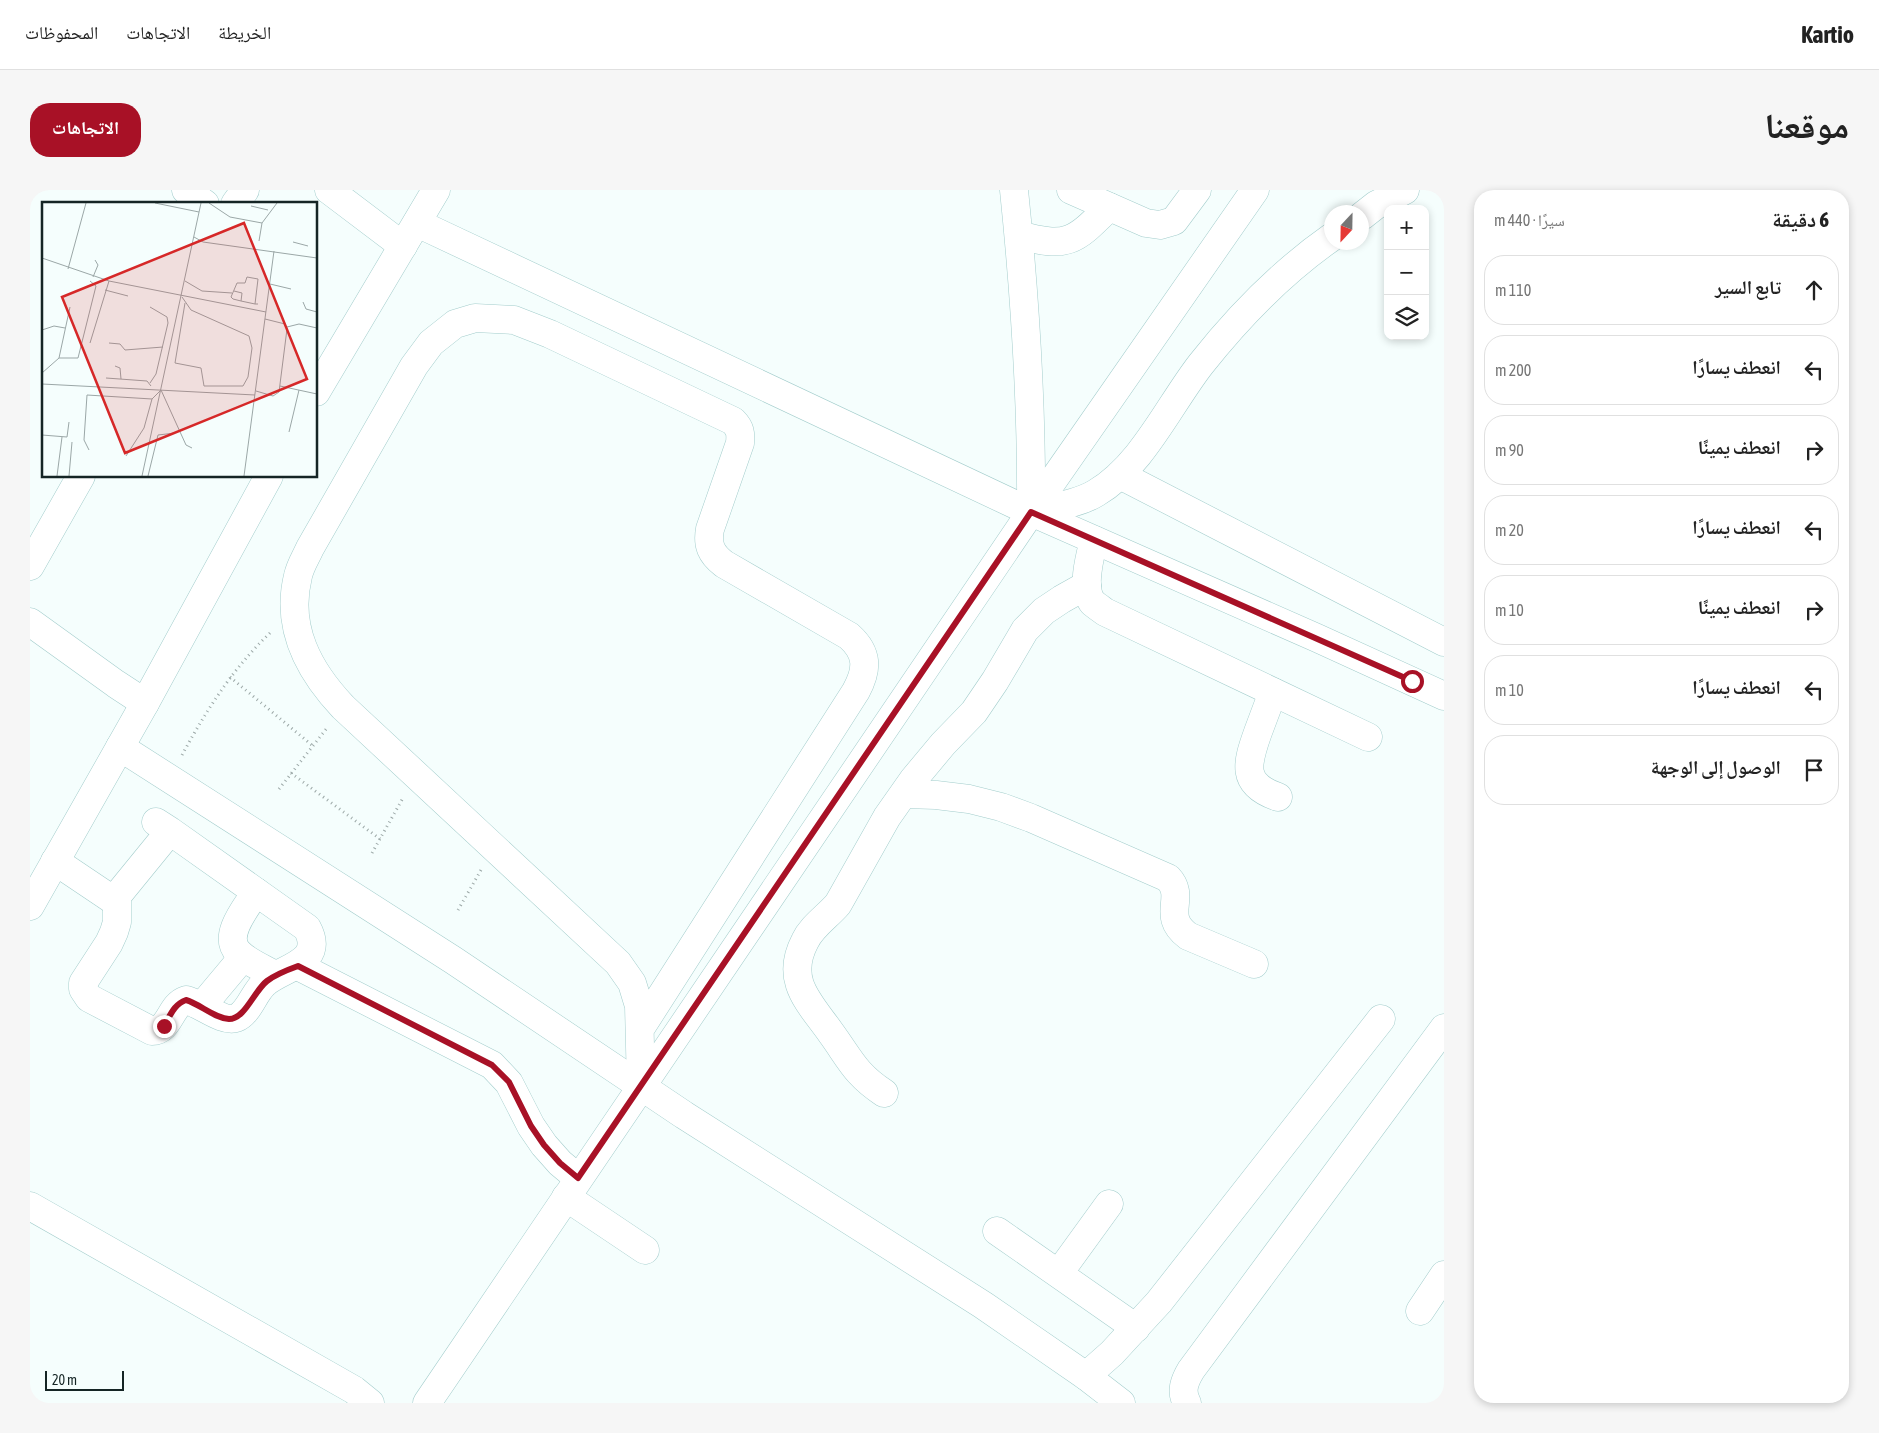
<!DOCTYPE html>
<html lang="ar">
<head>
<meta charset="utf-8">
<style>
	body { margin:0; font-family:"Asap Condensed","Noto Naskh Arabic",sans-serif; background:#f6f6f6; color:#222; direction:rtl }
	.controls { position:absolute; right:15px; top:15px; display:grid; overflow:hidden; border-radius:10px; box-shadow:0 2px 8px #0003 }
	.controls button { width:45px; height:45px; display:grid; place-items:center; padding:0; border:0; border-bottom:1px solid #e0e0e0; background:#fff; color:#222; font:25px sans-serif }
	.compass { position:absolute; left:1294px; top:15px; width:45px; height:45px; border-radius:50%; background:#fff; box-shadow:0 2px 8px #0003; rotate:202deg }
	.scale { position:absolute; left:15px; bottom:12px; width:79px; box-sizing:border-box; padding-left:5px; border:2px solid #152525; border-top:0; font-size:14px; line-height:18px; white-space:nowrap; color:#152525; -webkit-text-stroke:4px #f5fefd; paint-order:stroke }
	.stop { position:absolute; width:15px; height:15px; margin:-11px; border:4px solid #a81126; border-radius:50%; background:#fff }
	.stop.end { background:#a81126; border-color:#fff; box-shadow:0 1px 5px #0008 }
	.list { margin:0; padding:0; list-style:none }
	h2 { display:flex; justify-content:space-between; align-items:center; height:65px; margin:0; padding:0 20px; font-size:21px }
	h2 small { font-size:16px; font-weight:400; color:#767676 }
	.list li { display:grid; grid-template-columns:32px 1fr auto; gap:15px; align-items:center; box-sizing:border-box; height:70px; margin:0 10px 10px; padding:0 10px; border:1px solid #e0e0e0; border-radius:20px }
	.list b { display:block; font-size:19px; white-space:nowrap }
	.list em { font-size:16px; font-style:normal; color:#767676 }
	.icon { flex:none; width:28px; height:28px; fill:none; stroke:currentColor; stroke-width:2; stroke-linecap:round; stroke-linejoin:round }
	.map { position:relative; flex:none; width:1414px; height:1213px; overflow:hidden; direction:ltr; border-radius:20px }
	header { display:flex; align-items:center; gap:30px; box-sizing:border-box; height:70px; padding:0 25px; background:#fff; border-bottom:1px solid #e0e0e0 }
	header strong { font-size:24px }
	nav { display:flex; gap:28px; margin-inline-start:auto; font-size:18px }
	.intro { display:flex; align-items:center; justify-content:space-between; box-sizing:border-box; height:120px; padding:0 30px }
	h1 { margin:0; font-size:35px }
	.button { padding:12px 22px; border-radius:20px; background:#a81126; color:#fff; font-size:18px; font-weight:700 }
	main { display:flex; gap:30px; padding:0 30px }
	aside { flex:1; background:#fff; border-radius:20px; box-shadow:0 2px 8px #0003 }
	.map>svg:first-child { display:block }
</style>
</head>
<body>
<header>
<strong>Kartio</strong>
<nav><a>الخريطة</a><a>الاتجاهات</a><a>المحفوظات</a></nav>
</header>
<div class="intro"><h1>موقعنا</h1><a class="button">الاتجاهات</a></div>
<main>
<aside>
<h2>6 دقيقة<small>سيرًا · 440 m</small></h2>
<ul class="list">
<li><svg class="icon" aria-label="ahead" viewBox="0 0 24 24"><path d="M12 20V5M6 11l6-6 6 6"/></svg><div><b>تابع السير</b></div><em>110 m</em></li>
<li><svg class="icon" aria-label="left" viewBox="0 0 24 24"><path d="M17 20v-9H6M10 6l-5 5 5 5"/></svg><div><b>انعطف يسارًا</b></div><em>200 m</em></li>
<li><svg class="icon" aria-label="right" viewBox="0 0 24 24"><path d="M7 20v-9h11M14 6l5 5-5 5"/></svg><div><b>انعطف يمينًا</b></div><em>90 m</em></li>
<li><svg class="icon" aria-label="left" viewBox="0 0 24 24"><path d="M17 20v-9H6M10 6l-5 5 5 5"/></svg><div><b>انعطف يسارًا</b></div><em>20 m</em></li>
<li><svg class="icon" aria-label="right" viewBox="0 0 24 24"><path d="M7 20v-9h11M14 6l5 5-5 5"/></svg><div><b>انعطف يمينًا</b></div><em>10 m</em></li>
<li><svg class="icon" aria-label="left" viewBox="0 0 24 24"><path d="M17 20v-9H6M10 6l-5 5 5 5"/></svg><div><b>انعطف يسارًا</b></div><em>10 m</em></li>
<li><svg class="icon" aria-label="arrive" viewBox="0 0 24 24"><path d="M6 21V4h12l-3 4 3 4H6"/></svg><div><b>الوصول إلى الوجهة</b></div></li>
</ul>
</aside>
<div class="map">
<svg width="1414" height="1213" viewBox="0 0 1414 1213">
	<rect width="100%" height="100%" fill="#f5fefd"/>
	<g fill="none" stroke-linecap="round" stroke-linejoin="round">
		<g stroke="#a3cdcc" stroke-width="29">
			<g id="minor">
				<polyline points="156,0 175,14"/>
				<polyline points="299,0 373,56"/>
				<path d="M 984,0 C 995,107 1002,214 1001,322 C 1022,317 1048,314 1066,303 C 1112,276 1139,215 1171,174 C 1209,126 1252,82 1302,47"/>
				<polyline points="1041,0 1116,33 1130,35 1144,31 1167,0"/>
				<polyline points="205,14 215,0"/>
				<polyline points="1332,26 1346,15 1375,0"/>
				<polyline points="387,33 1001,322 1287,448 1414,506"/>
				<path d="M 989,45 C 1038,59 1045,51 1079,17"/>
				<polyline points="286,202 406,0"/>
				<polyline points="1090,285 1414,452"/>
				<path d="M 1064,350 C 1060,366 1051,397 1062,412 C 1065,415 1071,419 1075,422 L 1338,547"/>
				<polyline points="0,376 51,286"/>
				<polyline points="0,432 86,494 115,513"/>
				<path d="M 1243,502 C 1238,515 1233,529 1228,542 C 1217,573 1210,594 1248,607"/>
				<polyline points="90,557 423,770 654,925 953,1115 1056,1186 1091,1213"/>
				<path d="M 874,604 L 906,605 L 939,609 L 971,617 L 1001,628 L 1138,688 C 1157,708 1130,725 1158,746 L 1224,774"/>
				<path d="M 126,632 L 140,641 L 277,738 C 296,773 253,777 235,793 C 224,802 219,823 206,828 C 193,833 170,813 156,810 C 140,815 140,841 122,841 L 59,808 L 53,799 L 53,793 L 79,753 L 84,742 L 87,732 L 87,706 L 140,641"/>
				<polyline points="25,671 86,712"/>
				<path d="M 226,702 C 217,717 192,745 208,762 C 217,772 233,778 245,785"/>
				<polyline points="0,716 115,513 239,286"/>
				<polyline points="268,776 462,875 479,893 501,936 514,955 530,973 548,988"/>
				<polyline points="172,816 213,767"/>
				<path d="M 610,839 L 826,501 C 838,479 838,463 819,446 L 694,374 C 681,364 677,355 680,339 L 710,253 C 711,243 710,238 703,231 L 520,144 L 484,130 L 445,128 L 425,134 L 401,153 L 384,176 L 280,358 C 276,367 270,376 268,386 C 255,438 279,481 313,517 L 588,773 L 602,793 L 609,816 L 611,896"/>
				<path d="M 854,903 C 825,884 820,869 801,843 C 780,813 754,791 775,751 C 782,736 798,726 808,714 L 857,627 L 883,590 L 913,554 L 944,522 L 965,491 L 995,440 L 1014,421 L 1032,409 L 1057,395"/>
				<polyline points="536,1007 615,1060"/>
				<polyline points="0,1016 324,1200 340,1213"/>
				<polyline points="967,1041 1106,1138"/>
				<polyline points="1029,1083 1079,1014"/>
				<polyline points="1390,1121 1414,1085"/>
				<polyline points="1056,1186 1082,1163 1129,1112 1351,829"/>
				<polyline points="397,1213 1001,322 1225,0"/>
				<path d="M 1157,1213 C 1150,1201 1155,1190 1161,1180 L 1414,838"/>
			</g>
		</g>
		<g stroke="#9ca8a7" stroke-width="3" stroke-dasharray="1 4" stroke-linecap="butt">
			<polyline points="200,487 283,556"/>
			<path d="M 152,565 C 176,521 203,478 240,443"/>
			<polyline points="261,583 350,649"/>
			<polyline points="249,599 297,538"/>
			<polyline points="342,663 373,608"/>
			<polyline points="428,720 451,680"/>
		</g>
		<use href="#minor" stroke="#fff" stroke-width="28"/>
	</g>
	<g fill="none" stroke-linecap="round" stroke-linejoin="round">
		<path stroke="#a81126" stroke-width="6" d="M 134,836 C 140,826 144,814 156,810 C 170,814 184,828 199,829 C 215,829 224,801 237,791 C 246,784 257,780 268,776 L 462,875 L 479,892 L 501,936 L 514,955 L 530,973 L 548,988 L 1001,322 L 1382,491"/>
	</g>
	<g transform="translate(12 12)">
		<rect width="275" height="275" fill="#f5fefd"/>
		<path fill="none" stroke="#9ba7a7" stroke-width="1" d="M 113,1 L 157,10M 167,1 L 188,15 L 220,21M 209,4 L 226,8M 152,35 L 161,40 L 275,56M 217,39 L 220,21 L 235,1M 251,40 L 266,44M 0,56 L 67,79 L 224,110M 26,67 L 44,1M 51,75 L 56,63 L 53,58M 143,79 L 160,89 L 190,91M 228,82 L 249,87M 63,88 L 86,94M 192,89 L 200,91 L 199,99M 140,95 L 149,108 L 207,134 L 210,146 L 206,175 L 201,184 L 162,184 L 159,166 L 133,161 L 143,101M 261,100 L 264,107 L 275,110M 213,102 L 216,77 L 205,75 L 203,81 L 195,81 L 189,95 L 191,97 L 199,99 L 213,102 L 216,102M 108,105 L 125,115 L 126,121 L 114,172 L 108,181M 245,125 L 257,122 L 275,126M 0,128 L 12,124 L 23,126M 48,141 L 67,79M 67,141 L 78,142 L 83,148 L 121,145M 17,156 L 36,156 L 54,84 L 48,79M 73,164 L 78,166 L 79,177M 0,171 L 17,156 L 28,105M 64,176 L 105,179 L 109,184M 0,182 L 213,193M 238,184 L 275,192M 214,189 L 231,194 L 237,190 L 245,127 L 243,122 L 223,117M 247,230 L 257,188M 0,233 L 25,235 L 27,220M 47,248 L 42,238 L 45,193 L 110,197M 84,254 L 102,226 L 110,197 L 119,188 L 144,243 L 150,246M 15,274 L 20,235M 27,274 L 30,240M 100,274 L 159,1M 106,274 L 116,233 L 133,231M 202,274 L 232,49"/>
		<path fill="#d62828" fill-opacity="0.15" stroke="#d62828" stroke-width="2.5" d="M 202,21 L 265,177 L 83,251 L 20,95 Z"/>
		<rect width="275" height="275" fill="none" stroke="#152525" stroke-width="2.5"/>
	</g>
</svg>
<div class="controls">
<button>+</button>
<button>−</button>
<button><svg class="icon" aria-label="layers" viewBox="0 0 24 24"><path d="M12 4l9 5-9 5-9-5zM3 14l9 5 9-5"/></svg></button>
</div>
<svg class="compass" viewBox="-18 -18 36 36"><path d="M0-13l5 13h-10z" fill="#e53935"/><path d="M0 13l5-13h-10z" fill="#767676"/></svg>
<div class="scale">20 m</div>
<div class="stop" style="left:1382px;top:491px"></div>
<div class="stop end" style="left:134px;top:836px"></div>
</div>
</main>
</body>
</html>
